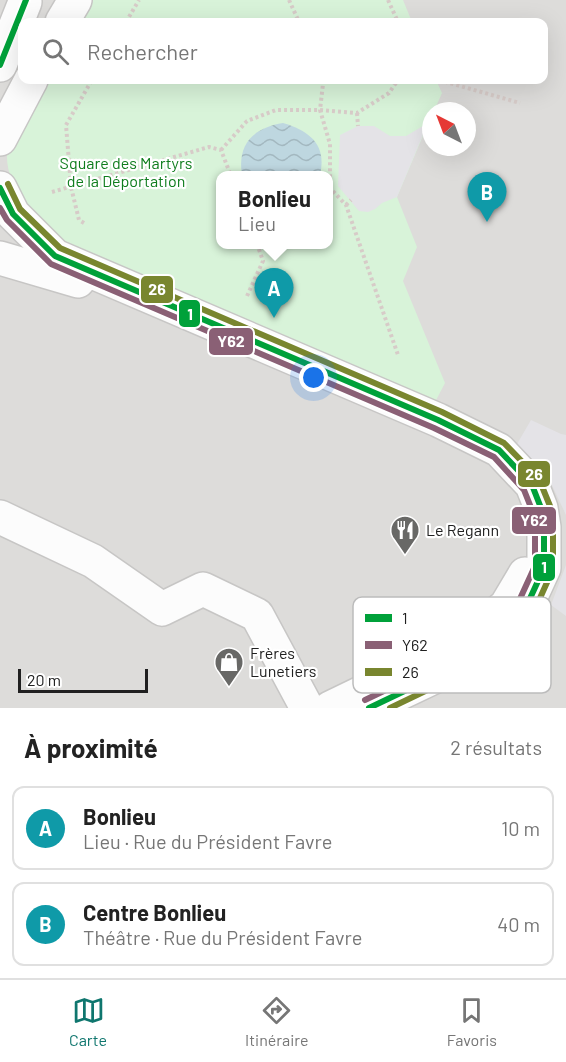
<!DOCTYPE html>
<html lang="fr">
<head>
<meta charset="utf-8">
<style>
	body { margin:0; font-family:Barlow,sans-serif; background:#f6f6f6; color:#222 }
	.compass { position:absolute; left:422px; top:102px; width:54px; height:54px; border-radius:50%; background:#fff; box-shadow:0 6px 24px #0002; rotate:318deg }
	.scale { position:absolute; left:18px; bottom:15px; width:130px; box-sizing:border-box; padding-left:6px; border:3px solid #202020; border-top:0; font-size:16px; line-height:21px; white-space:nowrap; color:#202020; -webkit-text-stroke:4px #fff; paint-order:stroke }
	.you { position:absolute; left:314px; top:378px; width:21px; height:21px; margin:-15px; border:4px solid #fff; border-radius:50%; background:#1a73e8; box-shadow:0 0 0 9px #1a73e833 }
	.badge { display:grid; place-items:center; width:39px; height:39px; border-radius:50%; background:#0f766e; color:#fff; font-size:20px; font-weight:700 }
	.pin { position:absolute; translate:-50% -50px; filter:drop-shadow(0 2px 3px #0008) }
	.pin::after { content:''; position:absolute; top:32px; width:21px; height:18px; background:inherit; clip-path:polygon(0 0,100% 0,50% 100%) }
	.popup { position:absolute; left:216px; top:171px; width:117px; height:78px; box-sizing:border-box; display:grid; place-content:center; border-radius:12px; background:#fff; filter:drop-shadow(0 2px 4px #0005); font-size:20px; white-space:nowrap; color:#767676 }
	.popup b { font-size:22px; color:#222 }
	.popup::after { content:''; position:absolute; left:50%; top:100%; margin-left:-12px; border:12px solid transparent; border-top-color:#fff }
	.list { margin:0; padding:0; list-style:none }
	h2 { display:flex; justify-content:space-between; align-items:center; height:78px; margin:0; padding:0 24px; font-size:26px }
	h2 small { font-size:20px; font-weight:400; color:#767676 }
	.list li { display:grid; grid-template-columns:39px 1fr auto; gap:18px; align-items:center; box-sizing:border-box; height:84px; margin:0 12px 12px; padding:0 12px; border:2px solid #e0e0e0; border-radius:12px }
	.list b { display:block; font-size:22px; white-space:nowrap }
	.list p { margin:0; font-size:20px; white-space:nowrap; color:#767676 }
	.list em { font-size:20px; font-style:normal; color:#767676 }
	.icon { flex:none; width:33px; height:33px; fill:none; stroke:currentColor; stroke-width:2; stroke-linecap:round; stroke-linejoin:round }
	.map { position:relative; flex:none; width:566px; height:708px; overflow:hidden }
	.search { position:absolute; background:#fff; box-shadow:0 6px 24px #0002; left:18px; right:18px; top:18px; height:66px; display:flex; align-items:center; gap:15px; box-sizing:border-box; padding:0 21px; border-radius:12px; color:#767676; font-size:22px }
	.sheet { height:270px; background:#fff }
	nav { display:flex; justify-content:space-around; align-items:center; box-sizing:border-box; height:84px; border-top:2px solid #e0e0e0; background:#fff; font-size:16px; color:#767676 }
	nav a { display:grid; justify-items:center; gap:3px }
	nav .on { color:#0f766e }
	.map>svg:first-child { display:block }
</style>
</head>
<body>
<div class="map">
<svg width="566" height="708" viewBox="0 0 566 708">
	<defs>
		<pattern id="water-waves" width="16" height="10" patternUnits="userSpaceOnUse" patternTransform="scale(1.5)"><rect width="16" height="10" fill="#bed7e0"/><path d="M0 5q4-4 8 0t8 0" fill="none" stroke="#a3b8c0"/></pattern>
	</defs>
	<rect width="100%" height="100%" fill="#eeede9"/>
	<path fill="#dddcda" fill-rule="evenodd" d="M 0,0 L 566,0 L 566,708 L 0,708 ZM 22,22 L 544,22 L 544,80 L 22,80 ZM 431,111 L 467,111 L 467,147 L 431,147 ZM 220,176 L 328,176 L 328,244 L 220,244 Z"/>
	<g fill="#d8f3d9" fill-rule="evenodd">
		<polygon points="87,0 403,0 412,22 75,22"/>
		<path d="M 43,80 L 436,80 L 442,93 L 434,111 L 431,111 L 431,117 L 397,197 L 417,247 L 403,281 L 445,383 L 434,404 L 63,243 C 38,220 0,184 8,146 C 11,130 35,95 43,80 ZM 220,176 L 328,176 L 328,244 L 220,244 Z"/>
	</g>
	<g fill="#e4e3e7">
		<polygon points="428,123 397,197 382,203 375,209 368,212 359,211 338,186 340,135 358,126 374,126 390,136 406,136"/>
		<polygon points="531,420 561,434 566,435 566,515 549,479 517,444"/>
		<polygon points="566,565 566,616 551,605"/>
	</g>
	<path fill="url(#water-waves)" d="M 283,123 C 310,131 327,145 320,175 L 242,175 C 237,144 253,128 283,123 Z"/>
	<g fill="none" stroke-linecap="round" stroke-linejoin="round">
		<g stroke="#c7c6c5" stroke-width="36">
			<g id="minor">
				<polyline points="62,22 75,0"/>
				<polyline points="0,65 25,2"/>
				<polyline points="0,139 31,80"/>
				<polyline points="0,188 13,214 55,256 438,420 499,450 532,485 541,508 544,527 544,568 515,631 438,675 369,708"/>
				<polyline points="0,258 78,281"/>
				<polyline points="0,517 93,561 162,609 203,589 257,615 307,708"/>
				<polyline points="454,644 469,635 506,606 525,574"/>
				<polyline points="330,708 388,680"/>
			</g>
		</g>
		<g stroke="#d7cbc8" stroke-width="4" stroke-dasharray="3 3" stroke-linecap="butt">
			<polyline points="289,0 299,22"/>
			<polyline points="388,0 398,22"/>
			<polyline points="126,22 139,0"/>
			<polyline points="322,80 323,84 320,110 330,144 330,188 346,205 398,355"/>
			<polyline points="439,80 520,103"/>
			<polyline points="357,113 358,126"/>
			<polyline points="221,150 247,121 276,110 320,110 357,113 389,93 398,80"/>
			<polyline points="52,192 209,147 221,150 231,176"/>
			<polyline points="346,205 351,200"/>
			<polyline points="84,223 79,220 71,187 66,125 92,80"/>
			<polyline points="247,296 263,261 257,244"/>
		</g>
		<use href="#minor" stroke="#fcfcfc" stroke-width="33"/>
		<g stroke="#fff" stroke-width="10">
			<g id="bus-1">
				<polyline points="0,65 26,0"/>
				<polyline points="0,188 13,214 55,256 438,420 499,450 532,485 541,508 544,527 544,568 515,631 438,675 369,708"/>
			</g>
		</g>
		<g stroke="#fff" stroke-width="10">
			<polyline id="bus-2" points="0,208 7,220 51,264 434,428 494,457 524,490 532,510 535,528 535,566 508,625 434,667 365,700"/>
		</g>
		<g stroke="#fff" stroke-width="10">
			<polyline id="bus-3" points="8,184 20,209 60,248 442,412 504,443 539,479 550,506 553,526 553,569 523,636 442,683 390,708"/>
		</g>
		<use href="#bus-1" stroke="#00a13a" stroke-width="6"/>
		<use href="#bus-2" stroke="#8a6075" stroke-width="6"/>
		<use href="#bus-3" stroke="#79862f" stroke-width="6"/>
	</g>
	<defs>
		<g id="restaurant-pin" transform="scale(1.5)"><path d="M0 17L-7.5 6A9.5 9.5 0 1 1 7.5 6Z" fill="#686866" stroke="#fff"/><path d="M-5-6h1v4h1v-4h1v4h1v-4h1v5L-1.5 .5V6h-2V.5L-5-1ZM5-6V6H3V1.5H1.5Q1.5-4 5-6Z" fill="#fff"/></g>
		<g id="shop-pin" transform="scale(1.5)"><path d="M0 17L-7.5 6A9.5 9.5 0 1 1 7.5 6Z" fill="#686866" stroke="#fff"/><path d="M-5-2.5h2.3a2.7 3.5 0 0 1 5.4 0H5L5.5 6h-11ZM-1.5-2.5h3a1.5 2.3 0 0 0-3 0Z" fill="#fff"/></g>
	</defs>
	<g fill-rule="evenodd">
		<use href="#restaurant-pin" x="405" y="530"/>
		<use href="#shop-pin" x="229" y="662"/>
	</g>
	<g text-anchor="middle" stroke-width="4.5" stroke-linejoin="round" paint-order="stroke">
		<g font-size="16" fill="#0f7d1d" stroke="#fff">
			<text x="126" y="169">Square des Martyrs<tspan x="126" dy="18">de la Déportation</tspan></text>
		</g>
		<g font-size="16" fill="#202020" stroke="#fff" text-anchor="start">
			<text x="426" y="536">Le Regann</text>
			<text x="250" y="659">Frères<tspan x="250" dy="18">Lunetiers</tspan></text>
		</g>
	</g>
	<rect x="353" y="597" width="198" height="96" rx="9" fill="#fff" stroke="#bcbcbc" stroke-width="1.5"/>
	<rect x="365" y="614" width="27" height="8" fill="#00a13a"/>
	<rect x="365" y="641" width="27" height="8" fill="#8a6075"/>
	<rect x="365" y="668" width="27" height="8" fill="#79862f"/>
	<g font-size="16" fill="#202020">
		<text x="402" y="624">1</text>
		<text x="402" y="651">Y62</text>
		<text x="402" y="678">26</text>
	</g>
	<g stroke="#fff" stroke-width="2">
		<rect x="140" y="275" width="34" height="29" rx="6" fill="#79862f"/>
		<rect x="178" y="299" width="23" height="29" rx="6" fill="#00a13a"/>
		<rect x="208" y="327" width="46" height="29" rx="6" fill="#8a6075"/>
		<rect x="517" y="460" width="34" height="28" rx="6" fill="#79862f"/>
		<rect x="511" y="506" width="46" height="29" rx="6" fill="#8a6075"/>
		<rect x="532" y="553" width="24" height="29" rx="6" fill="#00a13a"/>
	</g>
	<g font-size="16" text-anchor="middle" font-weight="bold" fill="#fff">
		<text x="157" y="295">26</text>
		<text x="190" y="320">1</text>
		<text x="231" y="347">Y62</text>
		<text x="534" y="480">26</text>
		<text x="534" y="526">Y62</text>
		<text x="544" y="573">1</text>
	</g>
</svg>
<svg class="compass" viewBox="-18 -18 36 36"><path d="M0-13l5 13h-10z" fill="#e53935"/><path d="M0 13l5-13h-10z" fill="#767676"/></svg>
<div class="scale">20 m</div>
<div class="you"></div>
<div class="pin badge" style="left:274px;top:318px;background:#0f9aa8">A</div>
<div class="popup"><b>Bonlieu</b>Lieu</div>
<div class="pin badge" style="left:487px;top:222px;background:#0f9aa8">B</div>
<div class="search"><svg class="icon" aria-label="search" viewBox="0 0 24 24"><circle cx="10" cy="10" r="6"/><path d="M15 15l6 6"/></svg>Rechercher</div>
</div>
<section class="sheet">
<h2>À proximité<small>2 résultats</small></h2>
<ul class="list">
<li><span class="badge" style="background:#0f9aa8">A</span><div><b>Bonlieu</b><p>Lieu · Rue du Président Favre</p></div><em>10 m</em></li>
<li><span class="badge" style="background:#0f9aa8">B</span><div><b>Centre Bonlieu</b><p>Théâtre · Rue du Président Favre</p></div><em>40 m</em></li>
</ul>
</section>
<nav>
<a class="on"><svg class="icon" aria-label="map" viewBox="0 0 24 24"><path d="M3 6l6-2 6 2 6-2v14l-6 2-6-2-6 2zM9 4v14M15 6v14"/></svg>Carte</a>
<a><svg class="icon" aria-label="directions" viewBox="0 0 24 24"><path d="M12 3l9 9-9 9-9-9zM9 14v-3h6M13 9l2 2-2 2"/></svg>Itinéraire</a>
<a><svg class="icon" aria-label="saved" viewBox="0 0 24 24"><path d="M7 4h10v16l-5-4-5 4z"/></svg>Favoris</a>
</nav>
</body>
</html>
